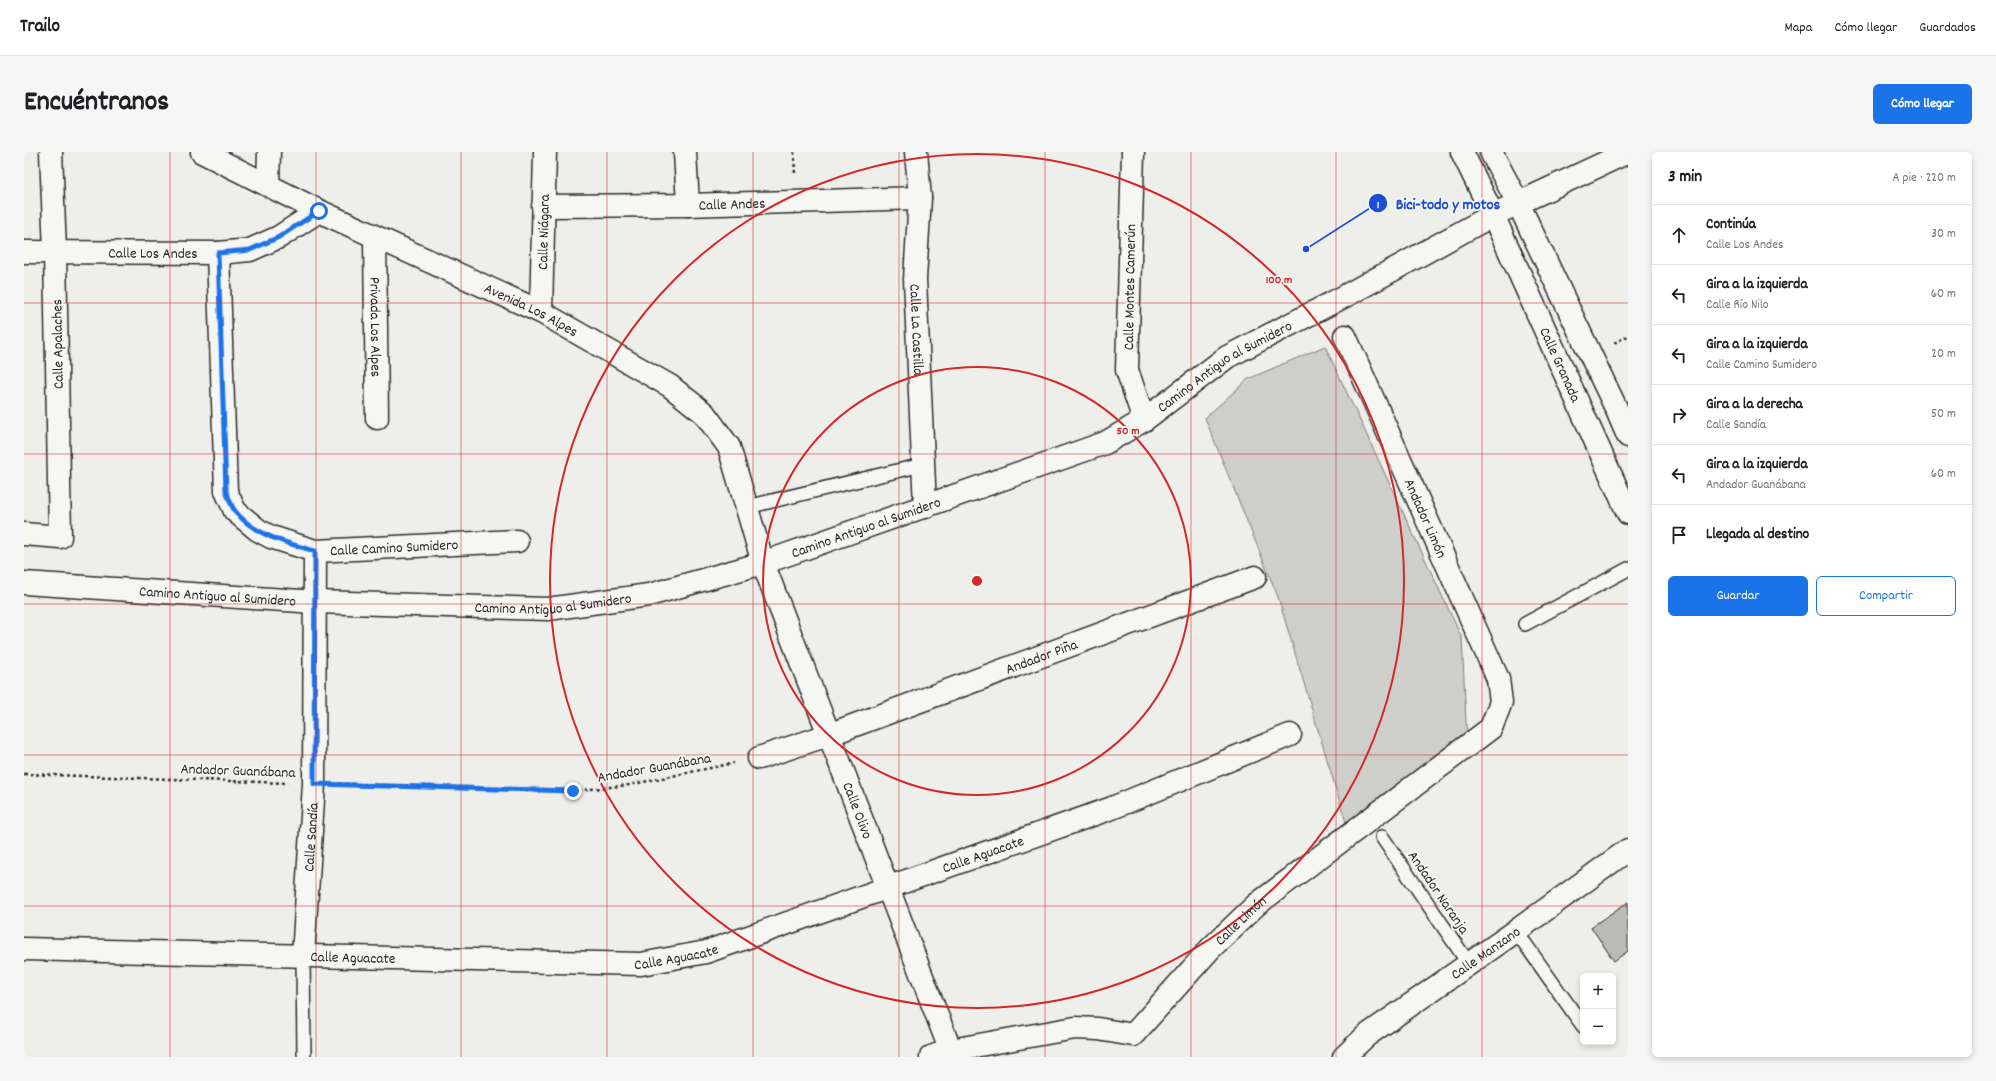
<!DOCTYPE html>
<html lang="es">
<head>
<meta charset="utf-8">
<style>
	body { margin:0; font-family:Dekko,sans-serif; background:#f6f6f6; color:#202124 }
	.controls { position:absolute; right:12px; bottom:12px; display:grid; overflow:hidden; border-radius:6px; box-shadow:0 2px 6px #0003 }
	.controls button { width:36px; height:36px; display:grid; place-items:center; padding:0; border:0; border-bottom:1px solid #e0e0e0; background:#fff; color:#202124; font:20px sans-serif }
	.stop { position:absolute; width:12px; height:12px; margin:-9px; border:3px solid #1a73e8; border-radius:50%; background:#fff }
	.stop.end { background:#1a73e8; border-color:#fff; box-shadow:0 1px 4px #0008 }
	.list { margin:0; padding:0; list-style:none }
	h2 { display:flex; justify-content:space-between; align-items:center; height:52px; margin:0; padding:0 16px; font-size:17px }
	h2 small { font-size:13px; font-weight:400; color:#757577 }
	.list li { display:grid; grid-template-columns:26px 1fr auto; gap:12px; align-items:center; box-sizing:border-box; height:60px; padding:0 16px; border-top:1px solid #e0e0e0 }
	.list b { display:block; font-size:15px; white-space:nowrap }
	.list p { margin:0; font-size:13px; white-space:nowrap; color:#757577 }
	.list em { font-size:13px; font-style:normal; color:#757577 }
	.actions { display:flex; gap:8px; padding:12px 16px }
	.actions a { flex:1; padding:9px 0; border:1px solid #1a73e8; border-radius:6px; text-align:center; font-size:14px; color:#1a73e8 }
	.actions .main { background:#1a73e8; color:#fff }
	.icon { flex:none; width:22px; height:22px; fill:none; stroke:currentColor; stroke-width:2; stroke-linecap:round; stroke-linejoin:round }
	.map { position:relative; flex:none; width:1604px; height:905px; overflow:hidden; border-radius:6px }
	header { display:flex; align-items:center; gap:24px; box-sizing:border-box; height:56px; padding:0 20px; background:#fff; border-bottom:1px solid #e0e0e0 }
	header strong { font-size:19px }
	nav { display:flex; gap:22px; margin-inline-start:auto; font-size:14px }
	.intro { display:flex; align-items:center; justify-content:space-between; box-sizing:border-box; height:96px; padding:0 24px }
	h1 { margin:0; font-size:28px }
	.button { padding:10px 18px; border-radius:6px; background:#1a73e8; color:#fff; font-size:14px; font-weight:700 }
	main { display:flex; gap:24px; padding:0 24px }
	aside { flex:1; background:#fff; border-radius:6px; box-shadow:0 2px 6px #0003 }
	.map>svg:first-child { display:block }
</style>
</head>
<body>
<header>
<strong>Trailo</strong>
<nav><a>Mapa</a><a>Cómo llegar</a><a>Guardados</a></nav>
</header>
<div class="intro"><h1>Encuéntranos</h1><a class="button">Cómo llegar</a></div>
<main>
<div class="map">
<svg width="1604" height="905" viewBox="0 0 1604 905">
	<rect width="100%" height="100%" fill="#eeeeea"/>
	<filter id="ink" filterUnits="userSpaceOnUse"><feTurbulence type="fractalNoise" baseFrequency=".025" numOctaves="2"/><feDisplacementMap in="SourceGraphic" scale="8" xChannelSelector="R" yChannelSelector="G"/><feConvolveMatrix kernelMatrix="1 2 1 2 8 2 1 2 1" color-interpolation-filters="sRGB"/></filter>
	<g filter="url(#ink)">
		<polygon fill="#cececa" stroke="#7c7c7a" points="1301,194 1438,486 1443,590 1324,677 1254,445 1181,266 1224,227"/>
		<polygon fill="#babab7" stroke="#2b2b2b" points="1604,750 1604,799 1590,809 1567,775"/>
		<g fill="none" stroke-linecap="round" stroke-linejoin="round">
			<g stroke="#2b2b2b" stroke-width="16">
				<g id="service">
					<polyline points="723,355 898,313"/>
					<polyline points="1501,472 1604,417"/>
					<polyline points="1358,685 1445,812"/>
					<polyline points="1492,779 1559,874"/>
					<polyline points="279,804 280,902"/>
				</g>
			</g>
			<g stroke="#2b2b2b" stroke-width="25">
				<g id="minor">
					<path id="s1" d="M 178,0 L 295,59 L 517,160 L 646,234 L 680,261 L 705,295 L 739,411 L 929,905"/>
					<polyline points="661,0 664,53"/>
					<path id="s2" d="M 892,0 L 896,46 L 891,127 L 901,355"/>
					<polyline points="1109,0 1103,218 1120,268"/>
					<polyline points="1438,0 1469,63"/>
					<polyline points="1467,0 1494,51"/>
					<polyline points="244,33 245,0"/>
					<path id="s3" d="M 519,54 L 664,53 L 896,46"/>
					<path id="s4" d="M 351,85 L 353,266"/>
					<path id="s5" d="M 0,100 L 194,101 L 226,98 L 255,85 L 295,59"/>
					<path id="s6" d="M 194,101 L 202,339 L 211,359 L 234,378 L 247,385 L 291,399 L 493,389"/>
					<path id="s7" d="M 517,160 L 521,0"/>
					<polyline points="0,382 36,385 31,99 27,0"/>
					<path id="s8" d="M 735,606 L 804,583 L 1231,425"/>
					<path id="s9" d="M 0,797 L 617,812 L 682,800 L 1088,656 L 1266,583"/>
					<path id="s10" d="M 279,804 L 290,632 L 291,399"/>
					<path id="s11" d="M 907,905 L 927,898 L 1051,876 L 1074,877 L 1109,883 L 1187,796 L 1232,753 L 1467,576 L 1477,550 L 1474,527 L 1321,184"/>
					<path id="s12" d="M 1320,905 L 1342,884 L 1492,779 L 1604,698"/>
				</g>
			</g>
			<g stroke="#2b2b2b" stroke-width="25">
				<g id="secondary">
					<polyline points="1494,51 1592,256 1604,284"/>
					<path id="s13" d="M 1469,63 L 1604,361"/>
					<path id="s14" d="M 0,431 L 292,450 L 524,457 L 625,443 L 739,411 L 1081,291 L 1120,268 L 1203,205 L 1323,143 L 1469,63 L 1604,0"/>
				</g>
			</g>
			<g stroke="#2b2b2b" stroke-width="2.5" stroke-dasharray="3 3" stroke-linecap="butt">
				<polyline points="770,0 771,24"/>
				<polyline points="1590,191 1604,184"/>
				<polyline points="0,622 264,631"/>
				<polyline points="315,632 549,639 605,633 710,611"/>
			</g>
			<use href="#service" stroke="#f6f6f2" stroke-width="13"/>
			<use href="#minor" stroke="#f6f6f2" stroke-width="22"/>
			<use href="#secondary" stroke="#f6f6f2" stroke-width="22"/>
		</g>
	</g>
	<g fill="none" stroke-linecap="round" stroke-linejoin="round" filter="url(#ink)">
		<path stroke="#1a73e8" stroke-width="5" d="M 295,59 L 255,85 L 226,98 L 194,101 L 202,339 C 205,346 207,354 211,359 C 231,384 263,391 291,399 L 290,632 L 549,639"/>
	</g>
	<path fill="none" stroke="#d62828" stroke-width="1" stroke-opacity="0.55" d="M 146,0 L 146,905M 292,0 L 292,905M 437,0 L 437,905M 583,0 L 583,905M 729,0 L 729,905M 875,0 L 875,905M 1021,0 L 1021,905M 1167,0 L 1167,905M 1312,0 L 1312,905M 1458,0 L 1458,905M 0,151 L 1604,151M 0,302 L 1604,302M 0,452 L 1604,452M 0,603 L 1604,603M 0,754 L 1604,754"/>
	<g fill="none" stroke="#d62828" stroke-width="2">
		<circle cx="953" cy="429" r="214"/>
		<circle cx="953" cy="429" r="427"/>
	</g>
	<g text-anchor="middle" stroke-width="3.5" stroke-linejoin="round" paint-order="stroke">
		<g font-size="15" fill="#2b2b2b" stroke="#f6f6f2">
			<text dy="5" stroke="none"><textPath href="#s3" startOffset="189">Calle Andes</textPath></text>
			<text dy="5" stroke="none"><textPath href="#s7" startOffset="80">Calle Niágara</textPath></text>
			<text dy="5" stroke="none"><textPath href="#s5" startOffset="129">Calle Los Andes</textPath></text>
			<text transform="translate(1105 135) rotate(-89)" y="5">Calle Montes Camerún</text>
			<text dy="5" stroke="none"><textPath href="#s1" startOffset="365">Avenida Los Alpes</textPath></text>
			<text dy="5" stroke="none"><textPath href="#s4" startOffset="90">Privada Los Alpes</textPath></text>
			<text dy="5" stroke="none"><textPath href="#s2" startOffset="178">Calle La Castilla</textPath></text>
			<text transform="translate(33 192) rotate(-91)" y="5">Calle Apalaches</text>
			<text dy="5" stroke="none"><textPath href="#s13" startOffset="164">Calle Granada</textPath></text>
			<text dy="5" stroke="none"><textPath href="#s14" startOffset="1250">Camino Antiguo al Sumidero</textPath></text>
			<text transform="translate(1402 366) rotate(66)" y="5">Andador Limón</text>
			<text dy="5" stroke="none"><textPath href="#s14" startOffset="854">Camino Antiguo al Sumidero</textPath></text>
			<text dy="5" stroke="none"><textPath href="#s6" startOffset="430">Calle Camino Sumidero</textPath></text>
			<text dy="5" stroke="none"><textPath href="#s14" startOffset="194">Camino Antiguo al Sumidero</textPath></text>
			<text dy="5" stroke="none"><textPath href="#s14" startOffset="530">Camino Antiguo al Sumidero</textPath></text>
			<text dy="5" stroke="none"><textPath href="#s8" startOffset="300">Andador Piña</textPath></text>
			<text transform="translate(630 615) rotate(-10)" y="5">Andador Guanábana</text>
			<text transform="translate(214 618) rotate(2)" y="5">Andador Guanábana</text>
			<text dy="5" stroke="none"><textPath href="#s1" startOffset="995">Calle Olivo</textPath></text>
			<text dy="5" stroke="none"><textPath href="#s10" startOffset="119">Calle Sandía</textPath></text>
			<text dy="5" stroke="none"><textPath href="#s9" startOffset="977">Calle Aguacate</textPath></text>
			<text transform="translate(1415 740) rotate(56)" y="5">Andador Naranja</text>
			<text dy="5" stroke="none"><textPath href="#s11" startOffset="363">Calle Limón</textPath></text>
			<text dy="5" stroke="none"><textPath href="#s12" startOffset="176">Calle Manzano</textPath></text>
			<text dy="5" stroke="none"><textPath href="#s9" startOffset="653">Calle Aguacate</textPath></text>
			<text dy="5" stroke="none"><textPath href="#s9" startOffset="329">Calle Aguacate</textPath></text>
		</g>
	</g>
	<circle cx="953" cy="429" r="6" fill="#d62828" stroke="#f6f6f2" stroke-width="2"/>
	<g font-size="12" text-anchor="middle" font-weight="bold" fill="#d62828" stroke="#f6f6f2" stroke-width="3.5" stroke-linejoin="round" paint-order="stroke">
		<text x="1255" y="131">100 m</text>
		<text x="1104" y="282">50 m</text>
	</g>
	<path fill="none" stroke="#1d4ed8" stroke-width="1.5" d="M1282 97L1354 51"/>
	<g fill="#1d4ed8" stroke="#f6f6f2" stroke-width="1.5">
		<circle cx="1282" cy="97" r="4"/>
		<circle cx="1354" cy="51" r="10"/>
	</g>
	<g font-size="12" text-anchor="middle" font-weight="bold" fill="#fff">
		<text x="1354" y="56">1</text>
	</g>
	<g font-size="16" text-anchor="middle" font-weight="bold" fill="#1d4ed8" stroke="#f6f6f2" stroke-width="3.5" stroke-linejoin="round" paint-order="stroke">
		<text x="1424" y="57">Bici-todo y motos</text>
	</g>
</svg>
<div class="controls">
<button>+</button>
<button>−</button>
</div>
<div class="stop" style="left:295px;top:59px"></div>
<div class="stop end" style="left:549px;top:639px"></div>
</div>
<aside>
<h2>3 min<small>A pie · 220 m</small></h2>
<ul class="list">
<li><svg class="icon" aria-label="ahead" viewBox="0 0 24 24"><path d="M12 20V5M6 11l6-6 6 6"/></svg><div><b>Continúa</b><p>Calle Los Andes</p></div><em>30 m</em></li>
<li><svg class="icon" aria-label="left" viewBox="0 0 24 24"><path d="M17 20v-9H6M10 6l-5 5 5 5"/></svg><div><b>Gira a la izquierda</b><p>Calle Río Nilo</p></div><em>60 m</em></li>
<li><svg class="icon" aria-label="left" viewBox="0 0 24 24"><path d="M17 20v-9H6M10 6l-5 5 5 5"/></svg><div><b>Gira a la izquierda</b><p>Calle Camino Sumidero</p></div><em>20 m</em></li>
<li><svg class="icon" aria-label="right" viewBox="0 0 24 24"><path d="M7 20v-9h11M14 6l5 5-5 5"/></svg><div><b>Gira a la derecha</b><p>Calle Sandía</p></div><em>50 m</em></li>
<li><svg class="icon" aria-label="left" viewBox="0 0 24 24"><path d="M17 20v-9H6M10 6l-5 5 5 5"/></svg><div><b>Gira a la izquierda</b><p>Andador Guanábana</p></div><em>60 m</em></li>
<li><svg class="icon" aria-label="arrive" viewBox="0 0 24 24"><path d="M6 21V4h12l-3 4 3 4H6"/></svg><div><b>Llegada al destino</b></div></li>
</ul>
<div class="actions"><a class="main">Guardar</a><a>Compartir</a></div>
</aside>
</main>
</body>
</html>
